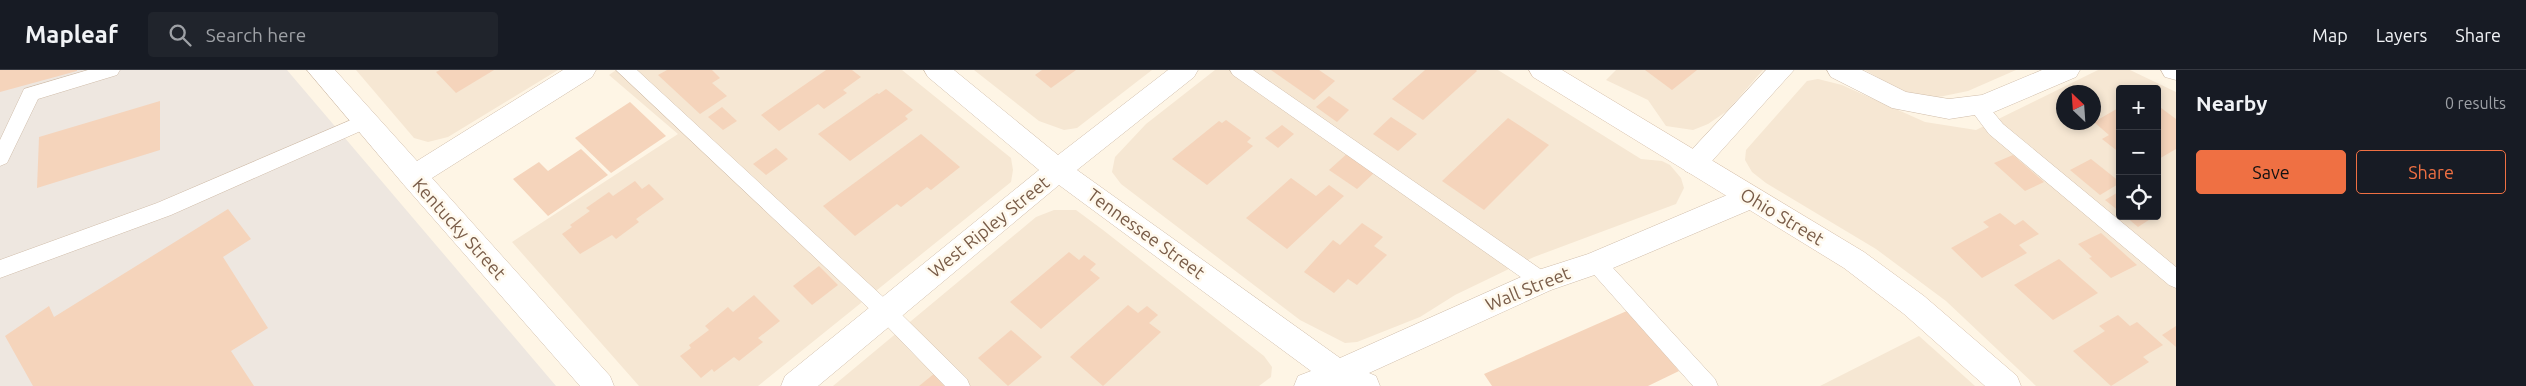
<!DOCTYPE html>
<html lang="en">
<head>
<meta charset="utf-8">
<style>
	body { margin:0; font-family:Ubuntu,sans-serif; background:#20242c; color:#f1f3f6 }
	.controls { position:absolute; right:15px; top:15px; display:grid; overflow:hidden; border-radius:5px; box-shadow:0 2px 8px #0003 }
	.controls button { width:45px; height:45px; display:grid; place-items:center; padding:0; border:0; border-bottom:1px solid #363941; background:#171b24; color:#f1f3f6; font:25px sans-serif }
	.compass { position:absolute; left:2056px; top:15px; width:45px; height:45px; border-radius:50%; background:#171b24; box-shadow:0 2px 8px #0003; rotate:335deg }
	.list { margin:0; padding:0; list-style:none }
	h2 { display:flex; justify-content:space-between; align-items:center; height:65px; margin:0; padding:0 20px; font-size:21px }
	h2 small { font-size:16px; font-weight:400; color:#9ea1a6 }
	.actions { display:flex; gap:10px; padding:15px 20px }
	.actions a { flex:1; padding:11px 0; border:1px solid #ef7043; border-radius:5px; text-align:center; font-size:18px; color:#ef7043 }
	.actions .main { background:#ef7043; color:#111 }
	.icon { flex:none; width:28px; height:28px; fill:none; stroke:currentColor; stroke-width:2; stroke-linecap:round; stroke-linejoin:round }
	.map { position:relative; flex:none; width:2176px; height:316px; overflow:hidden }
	header { display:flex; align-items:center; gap:30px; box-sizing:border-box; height:70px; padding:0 25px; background:#171b24; border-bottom:1px solid #363941 }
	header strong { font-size:24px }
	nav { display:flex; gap:28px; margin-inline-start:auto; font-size:18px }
	.search { width:350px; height:45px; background:#20242c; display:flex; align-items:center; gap:12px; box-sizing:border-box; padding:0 18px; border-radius:5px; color:#9ea1a6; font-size:19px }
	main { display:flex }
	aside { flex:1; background:#171b24 }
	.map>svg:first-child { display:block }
</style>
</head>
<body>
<header>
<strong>Mapleaf</strong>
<div class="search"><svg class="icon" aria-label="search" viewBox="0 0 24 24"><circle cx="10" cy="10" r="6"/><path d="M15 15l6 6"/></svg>Search here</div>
<nav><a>Map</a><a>Layers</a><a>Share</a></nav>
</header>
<main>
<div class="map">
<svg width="2176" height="316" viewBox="0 0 2176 316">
	<rect width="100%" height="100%" fill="#fef5e5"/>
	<g fill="#f6e7d3" fill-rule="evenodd">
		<polygon points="356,0 558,0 448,67 428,72 414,68"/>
		<polygon points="616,0 902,0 1011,88 1013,100 1011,112 758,316 639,316 512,172 678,64 609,5"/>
		<polygon points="974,0 1152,0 1077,58 1064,60 1039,51"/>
		<polygon points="1215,0 1498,0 1641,89 1662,91 1670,95 1681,108 1684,118 1676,134 1534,187 1455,225 1420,247 1357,272 1345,273 1300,250 1121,114 1112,102 1115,87 1146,54"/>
		<polygon points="1616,0 1763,0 1727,41 1708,54 1693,60 1666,56 1648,30 1606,10"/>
		<polygon points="1865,0 2016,0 1968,21 1929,29 1910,26"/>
		<path d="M 2098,0 L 2130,0 L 2176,22 L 2176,316 L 2036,316 L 1946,231 L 1876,179 L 1766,113 L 1752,102 L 1745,90 L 1746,80 L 1807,11 L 1818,9 L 1842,15 L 1925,52 L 1976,60 ZM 2120,19 L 2157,19 L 2157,146 L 2120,146 ZM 2064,22 L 2094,22 L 2094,52 L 2064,52 Z"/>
		<polygon points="1054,140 1076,140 1103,160 1264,286 1272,297 1271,307 1259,316 833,316 1036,147"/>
		<polygon points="1919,266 1975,316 1820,316"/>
	</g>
	<polygon fill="#eee7e0" points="0,0 287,0 556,316 0,316"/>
	<g fill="#f5d4bb">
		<polygon points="0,0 77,0 77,1 0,22"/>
		<polygon points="440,0 494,0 456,23 436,2"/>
		<polygon points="667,0 712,0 720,8 712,13 727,26 700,44 658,5"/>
		<polygon points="826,0 852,0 861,7 843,20 847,23 824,39 818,34 779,61 761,45"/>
		<polygon points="1042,0 1076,0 1051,18 1035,5"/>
		<polygon points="1271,0 1319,0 1335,11 1314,30"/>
		<polygon points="1425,0 1476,0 1477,1 1423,50 1392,29"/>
		<polygon points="1645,0 1697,0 1672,20"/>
		<polygon points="886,19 913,40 905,46 908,49 850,91 818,64 877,23 879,24"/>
		<polygon points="1329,26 1349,40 1337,52 1316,37"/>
		<polygon points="160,31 160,80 37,118 39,67"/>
		<polygon points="630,32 666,66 611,103 575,68"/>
		<polygon points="2157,35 2176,49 2176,79 2157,90"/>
		<polygon points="722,37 737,51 723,60 708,47"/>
		<polygon points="2120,37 2120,83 2102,69 2109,65 2094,52"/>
		<polygon points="1391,47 1417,64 1398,81 1373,64"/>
		<polygon points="1508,48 1549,75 1484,140 1442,111"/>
		<polygon points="1226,50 1251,68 1247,72 1253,76 1207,115 1172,89 1219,51 1222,53"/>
		<polygon points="1282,55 1294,64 1278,78 1265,68"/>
		<polygon points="921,64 960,97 931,120 927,117 901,137 897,134 855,166 823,136"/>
		<polygon points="776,78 788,89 766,105 753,94"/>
		<polygon points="581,79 608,105 548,146 513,109 539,92 548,101"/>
		<polygon points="1349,82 1376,101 1357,119 1329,100"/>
		<polygon points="2013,85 2044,112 2025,121 1994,93"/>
		<polygon points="2091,89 2120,112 2120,113 2100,125 2070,100"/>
		<polygon points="1291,108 1316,126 1329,115 1344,126 1287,179 1246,148"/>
		<polygon points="635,111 642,119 649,114 664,129 636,149 639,152 616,169 612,165 580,184 562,164 572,157 570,155 590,141 586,138 609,122 613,126"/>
		<polygon points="2120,121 2120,142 2105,130"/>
		<polygon points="228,139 251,169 223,187 268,258 231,281 254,316 33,316 5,266 49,236 54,247"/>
		<polygon points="2000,143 2015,155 2023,150 2039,164 2019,175 2027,183 1982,208 1951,178 1989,157 1983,152"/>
		<polygon points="2125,146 2155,146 2138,157"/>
		<polygon points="1362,153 1383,167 1374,176 1387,185 1357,215 1348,209 1334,223 1304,202 1333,170 1340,175"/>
		<polygon points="2101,163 2137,195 2111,208 2089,188 2092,187 2078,174"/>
		<polygon points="1069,182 1079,190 1084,185 1096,194 1090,200 1100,208 1041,259 1010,232"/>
		<polygon points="2059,189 2098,223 2053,250 2014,215"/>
		<polygon points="819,196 838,215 812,235 793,216"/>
		<polygon points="754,225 780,251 758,268 763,272 739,291 734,287 714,302 712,299 701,308 680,286 691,278 689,275 709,260 705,256 728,237 733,242"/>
		<polygon points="1128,235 1138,243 1147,236 1158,245 1149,253 1161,262 1103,316 1070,287"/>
		<polygon points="1629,240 1679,301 1648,316 1492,316 1484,304"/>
		<polygon points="2118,245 2130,256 2137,252 2163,275 2143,287 2149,292 2111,316 2073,281 2105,261 2099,256"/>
		<polygon points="2176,256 2176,277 2162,265"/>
		<polygon points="1011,260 1042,287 1008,316 978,288"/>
		<polygon points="935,303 949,316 919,316"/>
	</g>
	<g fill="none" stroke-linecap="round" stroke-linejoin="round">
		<g stroke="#d0bdaa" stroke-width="1">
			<g id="lane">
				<polygon points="88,0 120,0 117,5 38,29 7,93 0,96 0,70 24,19"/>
				<polygon points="616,0 637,0 893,236 967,309 970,316 945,316 879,248"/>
				<polygon points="1230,0 1253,0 1549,205 1552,211 1549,217 1542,220 1535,217 1233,5"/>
				<polygon points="1977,29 1984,31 2003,54 2176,197 2176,218 2169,215 1989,64 1968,36 1970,31"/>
				<polygon points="365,44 372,46 374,51 372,56 171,145 0,208 0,190 157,133"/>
				<polygon points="1596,184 1603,187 1715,309 1718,316 1693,316 1589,199 1586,193 1589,187"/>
			</g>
		</g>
		<g stroke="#d0bdaa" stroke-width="1">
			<g id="street">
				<polygon points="307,0 335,0 417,91 563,0 596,0 592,7 432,108 610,306 614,316 580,316 404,115"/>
				<polygon points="924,0 954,0 1058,85 1168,0 1198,0 1194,7 1077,100 1340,288 1532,202 1588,184 1739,120 1749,117 1759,120 1763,128 1759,136 1606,201 1551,220 1369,303 1376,306 1380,316 1294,316 1298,306 1311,301 1059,115 818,316 781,316 785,306 1039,100 928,7"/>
				<polygon points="1766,0 1794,0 1703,101 1694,105 1685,101 1681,94 1685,87"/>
				<polygon points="1827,0 1862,0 1906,22 1949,29 1982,25 2042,0 2080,0 2076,7 1994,42 1949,49 1892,38 1831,7"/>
				<polygon points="2161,0 2176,0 2176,10 2165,7"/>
			</g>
		</g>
		<g stroke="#d6bfaa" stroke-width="1">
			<polygon id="secondary" points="1529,0 1562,0 1864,182 1924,226 2017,306 2021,316 1985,316 1904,244 1844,198 1533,7"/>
		</g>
		<use href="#lane" fill="#fff" fill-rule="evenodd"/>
		<use href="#street" fill="#fff" fill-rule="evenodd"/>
		<use href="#secondary" fill="#fff" fill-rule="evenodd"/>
	</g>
	<g text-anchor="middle" stroke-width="5" stroke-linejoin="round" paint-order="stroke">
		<g font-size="18" fill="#795c48" stroke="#fff9ed">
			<text transform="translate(1782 147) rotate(31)" y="6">Ohio Street</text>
			<text transform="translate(989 157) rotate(-39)" y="6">West Ripley Street</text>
			<text transform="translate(459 159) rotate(48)" y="6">Kentucky Street</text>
			<text transform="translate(1146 164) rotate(36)" y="6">Tennessee Street</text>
			<text transform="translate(1528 219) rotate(-22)" y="6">Wall Street</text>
		</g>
	</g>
</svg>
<div class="controls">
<button>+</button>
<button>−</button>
<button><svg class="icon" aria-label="locate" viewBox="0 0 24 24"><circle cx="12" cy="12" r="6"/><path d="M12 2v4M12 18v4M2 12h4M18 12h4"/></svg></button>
</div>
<svg class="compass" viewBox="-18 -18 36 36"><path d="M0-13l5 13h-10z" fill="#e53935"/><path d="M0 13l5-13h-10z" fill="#9ea1a6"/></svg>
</div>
<aside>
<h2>Nearby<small>0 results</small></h2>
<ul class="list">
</ul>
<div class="actions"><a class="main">Save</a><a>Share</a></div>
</aside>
</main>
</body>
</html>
